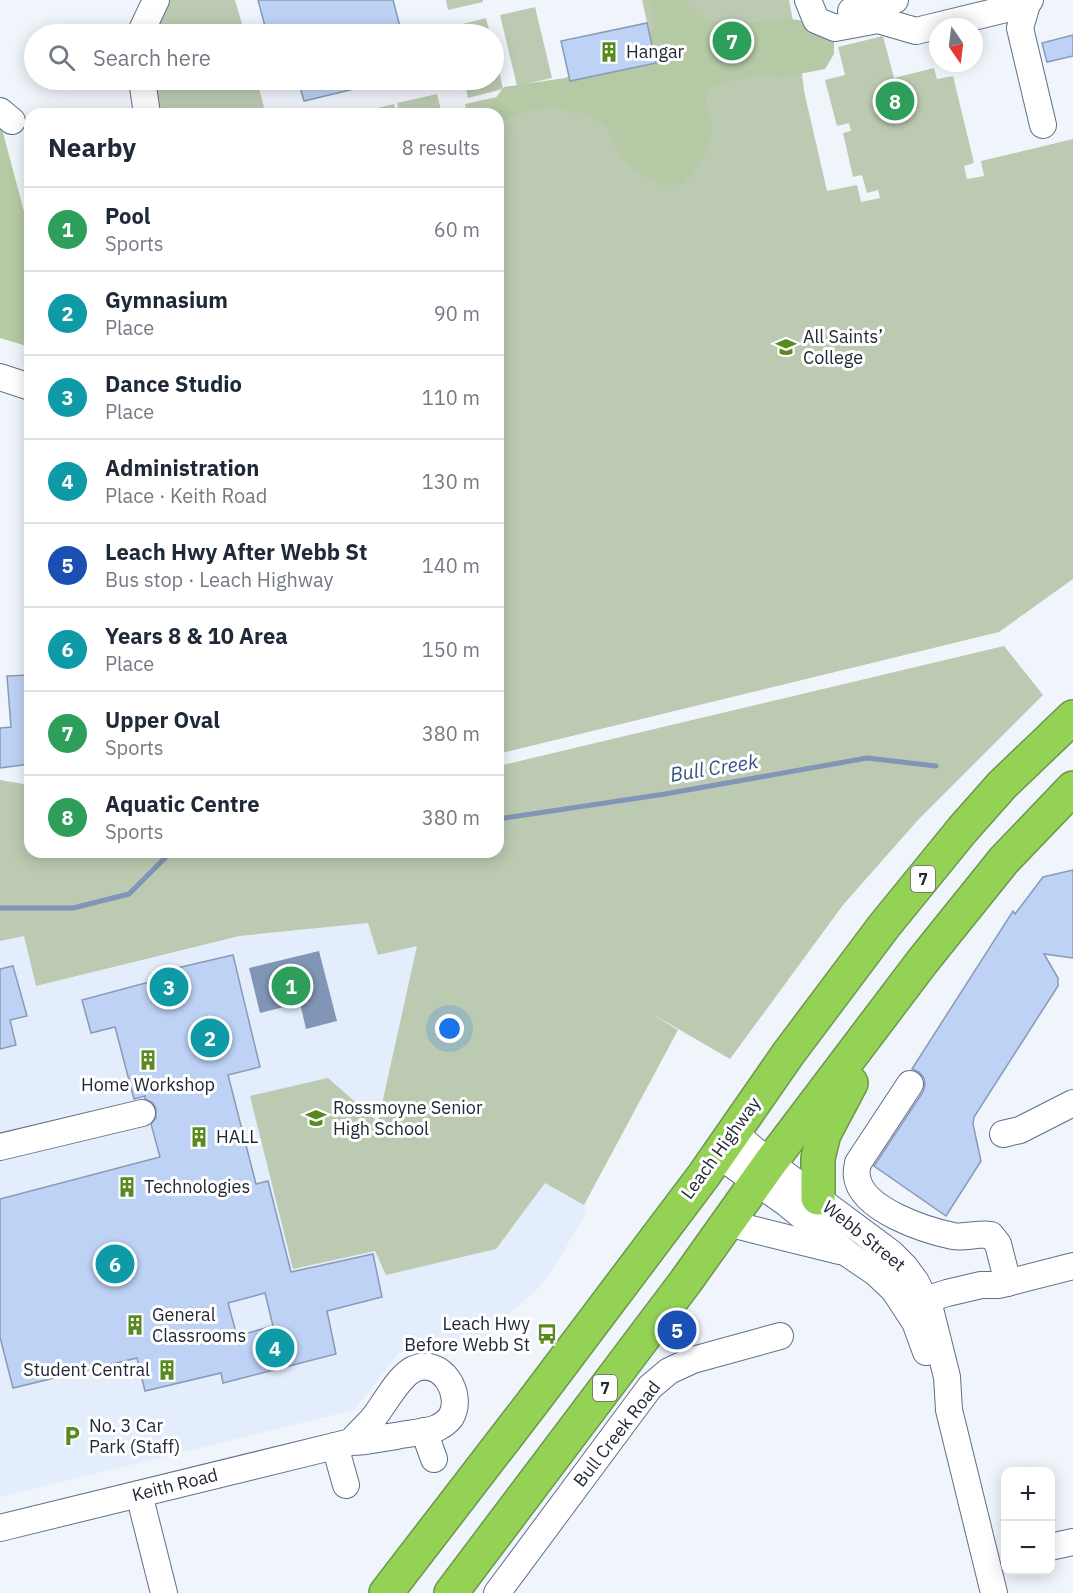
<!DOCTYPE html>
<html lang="en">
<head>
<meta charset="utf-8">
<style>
	body { margin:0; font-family:"IBM Plex Sans",sans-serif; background:#f6f6f7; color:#1f2937 }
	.controls { position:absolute; right:18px; bottom:18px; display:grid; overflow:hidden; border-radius:12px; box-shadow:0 3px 15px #0003 }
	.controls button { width:54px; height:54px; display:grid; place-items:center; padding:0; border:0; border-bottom:2px solid #e0e1e3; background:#fff; color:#1f2937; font:30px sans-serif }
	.compass { position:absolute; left:929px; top:18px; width:54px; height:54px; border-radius:50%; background:#fff; box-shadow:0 3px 15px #0003; rotate:166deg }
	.you { position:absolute; left:450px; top:1029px; width:21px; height:21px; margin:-15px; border:4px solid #fff; border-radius:50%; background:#1a73e8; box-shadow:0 0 0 9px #1a73e833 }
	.badge { display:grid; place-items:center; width:39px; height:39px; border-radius:50%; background:#111827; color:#fff; font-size:20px; font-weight:700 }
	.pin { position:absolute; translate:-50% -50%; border:3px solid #fff; box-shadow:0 2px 6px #0006 }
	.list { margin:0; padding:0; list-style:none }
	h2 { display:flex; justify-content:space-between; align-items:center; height:78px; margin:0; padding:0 24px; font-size:26px }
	h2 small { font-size:20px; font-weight:400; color:#747a83 }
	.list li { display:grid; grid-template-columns:39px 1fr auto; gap:18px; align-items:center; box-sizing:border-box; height:84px; padding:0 24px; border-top:2px solid #e0e1e3 }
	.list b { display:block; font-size:22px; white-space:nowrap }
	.list p { margin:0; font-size:20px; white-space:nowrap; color:#747a83 }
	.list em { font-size:20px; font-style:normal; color:#747a83 }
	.icon { flex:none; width:33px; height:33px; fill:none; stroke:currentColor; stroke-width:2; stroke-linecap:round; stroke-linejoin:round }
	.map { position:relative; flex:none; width:1073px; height:1593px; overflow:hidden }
	.search { position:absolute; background:#fff; box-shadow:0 3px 15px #0003; left:24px; top:24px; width:480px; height:66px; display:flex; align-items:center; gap:15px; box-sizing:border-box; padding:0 21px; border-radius:33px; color:#747a83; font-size:22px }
	.panel { position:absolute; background:#fff; box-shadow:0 3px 15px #0003; left:24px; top:108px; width:480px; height:750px; border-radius:18px }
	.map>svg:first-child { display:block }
</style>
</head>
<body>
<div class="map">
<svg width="1073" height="1593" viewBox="0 0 1073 1593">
	<rect width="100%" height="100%" fill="#f0f4fb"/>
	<polygon fill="#e3edfc" points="406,906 584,1205 585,1215 551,1272 537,1289 467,1352 438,1337 398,1354 354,1410 0,1497 0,941 24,935 36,986 240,937 369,923"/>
	<g fill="#bccab2">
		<polygon points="165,0 235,0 245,34 152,34"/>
		<polygon points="446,0 483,0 483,2 448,10"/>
		<polygon points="642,0 789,0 801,64 804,91 827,191 857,185 861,202 880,198 878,190 867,193 862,175 853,177 843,133 851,131 849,123 837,126 825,80 845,75 838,47 883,36 894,78 934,68 937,79 953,76 974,163 964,166 967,179 984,176 981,161 1073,139 1073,579 999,632 498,754 498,114 467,114 465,104 656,62"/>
		<polygon points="535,7 552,78 517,86 500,15"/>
		<polygon points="486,18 490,34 453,34 451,27"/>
		<polygon points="494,48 503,89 468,98 464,80 494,80"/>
		<polygon points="148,80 257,80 264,107 248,114 154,114"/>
		<polygon points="437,94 442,114 400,114 397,103"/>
		<polygon points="394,104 396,114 354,114"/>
		<polygon points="1004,646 1043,695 918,820 843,905 730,1059 649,1012 678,1030 584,1205 545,1183 496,1249 386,1275 375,1251 293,1269 250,1096 328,1078 378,1122 417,946 378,955 368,923 240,936 36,986 24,936 0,941 0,780 30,785 30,852 498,852 498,766"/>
	</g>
	<g fill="#b5c9a5">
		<path d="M 650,0 L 683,0 L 705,20 L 732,24 L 792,19 L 808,22 L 834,40 L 834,54 L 825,69 L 779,78 L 764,74 L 723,83 L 707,90 C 703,104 710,114 712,128 C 715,143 693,172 684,184 L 661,185 L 629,166 L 616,148 L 606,125 L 583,113 L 568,112 L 555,106 L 531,110 L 502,122 L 498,121 L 498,114 L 493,114 L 491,104 L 504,87 L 565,78 L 590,69 L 640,46 L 656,25 Z"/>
		<polygon points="0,128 2,129 30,234 30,347 0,338"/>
	</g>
	<polygon fill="#8195b6" points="319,951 337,1021 306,1029 300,1003 260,1013 249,968"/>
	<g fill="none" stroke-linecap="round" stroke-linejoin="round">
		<g stroke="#8195b6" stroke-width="5">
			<polyline points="498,819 665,794 867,758 936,766"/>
			<polyline points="0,908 73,908 129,894 171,852"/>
		</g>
	</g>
	<g fill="#bdd2f5" stroke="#889ab7" stroke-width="1.5" fill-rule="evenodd">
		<polygon points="258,0 393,0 402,34 267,34"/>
		<polygon points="647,23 656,63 570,81 561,41"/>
		<polygon points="1073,35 1073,56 1047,62 1042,43"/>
		<polygon points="298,80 370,80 371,85 304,101"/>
		<polygon points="30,675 30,764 0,768 0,728 11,727 7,676"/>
		<polygon points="1073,870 1073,958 1044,954 1058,978 1058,986 974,1117 973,1124 981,1161 946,1216 874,1166 923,1092 925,1085 924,1078 919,1072 912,1069 1013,911 1015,914 1043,877"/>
		<path d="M 233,955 L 260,1067 L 228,1075 L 256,1184 L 268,1181 L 291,1272 L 373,1254 L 382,1297 L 327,1311 L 336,1354 L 223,1383 L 221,1373 L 145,1391 L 137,1358 L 13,1388 L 0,1337 L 0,1199 L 160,1157 L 151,1124 L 156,1118 L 156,1109 L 153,1103 L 145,1099 L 145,1096 L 134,1099 L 115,1027 L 91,1033 L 82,1000 L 153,981 L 151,974 ZM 265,1293 L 273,1326 L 237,1336 L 228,1303 Z"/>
		<polygon points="13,966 27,1016 10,1020 16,1045 0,1049 0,969"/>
	</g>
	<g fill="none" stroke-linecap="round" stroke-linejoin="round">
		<g stroke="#5e6f8b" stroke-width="28">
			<g id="minor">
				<polyline points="808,0 816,20 835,28 878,20 916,31 1027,4"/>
				<polyline points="1030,0 1027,4 1020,28 1043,125"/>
				<polyline points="851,11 895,0"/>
				<polyline points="140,34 156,0"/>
				<polyline points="142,80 147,114"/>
				<polyline points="0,111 12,121"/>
				<polyline points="0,377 30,387"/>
				<path d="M 910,1084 L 858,1163 C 857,1168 856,1173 857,1177 C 862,1210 925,1230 953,1236 C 966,1238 978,1233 991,1235 L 998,1244 L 1008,1283"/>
				<polyline points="733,1132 770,1163 891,1253 905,1267 916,1282 931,1313 947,1377 949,1410 994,1593"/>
				<polyline points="1003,1134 1020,1130 1073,1103"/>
				<polyline points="0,1147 142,1113"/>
				<polyline points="717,1154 786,1203 848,1254 876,1273 894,1290 915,1322 926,1352"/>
				<polyline points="727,1223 839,1251"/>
				<polyline points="911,1307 925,1300 947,1293 981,1285 999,1285 1073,1266"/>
				<polyline points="424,1431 434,1459"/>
				<polyline points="335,1446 346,1485"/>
				<polyline points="139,1494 164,1593"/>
				<path d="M 0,1528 L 351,1442 C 367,1442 380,1438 396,1436 C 409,1433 424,1433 437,1428 C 441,1426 448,1421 451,1417 C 464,1394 442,1357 414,1369 C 397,1377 383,1408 370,1422 C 363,1429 357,1435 351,1442"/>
				<polyline points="1050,1547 1073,1542"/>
				<polyline points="497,1593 650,1387 669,1371 693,1360 780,1336"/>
			</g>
		</g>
		<g stroke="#6c974a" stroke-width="36">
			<g id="highway">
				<polyline points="818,1198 818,1158 824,1134 851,1083"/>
				<polyline points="386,1593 536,1398 704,1175 788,1054 884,926 963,829 1002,785 1073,717"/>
				<polyline points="451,1593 686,1281 770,1163 922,962 1004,860 1073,788"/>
			</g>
		</g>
		<use href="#minor" stroke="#fff" stroke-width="26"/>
		<use href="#highway" stroke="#94d255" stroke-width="33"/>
	</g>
	<defs>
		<g id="building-bare" transform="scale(1.62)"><path d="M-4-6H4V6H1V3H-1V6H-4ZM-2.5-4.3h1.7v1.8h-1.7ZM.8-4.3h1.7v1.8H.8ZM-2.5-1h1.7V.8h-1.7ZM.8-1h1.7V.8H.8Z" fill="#598a20" stroke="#fff" stroke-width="2.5" paint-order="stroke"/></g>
		<g id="school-bare" transform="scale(1.62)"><path d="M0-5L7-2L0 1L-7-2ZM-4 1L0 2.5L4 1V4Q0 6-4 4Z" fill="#598a20" stroke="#fff" stroke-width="2.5" paint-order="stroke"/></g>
		<g id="bus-bare" transform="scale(1.62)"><path d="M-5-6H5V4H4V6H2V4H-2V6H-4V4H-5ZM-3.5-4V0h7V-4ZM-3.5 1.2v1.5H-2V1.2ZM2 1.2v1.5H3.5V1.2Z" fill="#598a20" stroke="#fff" stroke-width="2.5" paint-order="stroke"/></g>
		<g id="parking-bare" transform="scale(1.62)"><path d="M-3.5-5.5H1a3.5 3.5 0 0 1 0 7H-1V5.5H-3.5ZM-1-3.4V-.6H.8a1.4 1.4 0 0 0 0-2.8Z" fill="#598a20" stroke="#fff" stroke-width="2.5" paint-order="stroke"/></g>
	</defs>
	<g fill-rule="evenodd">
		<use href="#building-bare" x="609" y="52"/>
		<use href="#school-bare" x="786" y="347"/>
		<use href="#building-bare" x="148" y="1060"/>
		<use href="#school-bare" x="316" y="1118"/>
		<use href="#building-bare" x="199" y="1137"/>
		<use href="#building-bare" x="127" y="1187"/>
		<use href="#building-bare" x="135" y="1325"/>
		<use href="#bus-bare" x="547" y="1334"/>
		<use href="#building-bare" x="167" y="1370"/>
		<use href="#parking-bare" x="72" y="1436"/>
	</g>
	<g text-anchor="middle" stroke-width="6" stroke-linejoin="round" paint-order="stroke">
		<g fill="#fff" stroke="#646972" stroke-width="1.5">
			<rect x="911" y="866" width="24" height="26" rx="4.5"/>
			<rect x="593" y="1375" width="24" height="26" rx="4.5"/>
		</g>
		<g font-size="16" font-weight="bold" fill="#222935">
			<text x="923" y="885">7</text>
			<text x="605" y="1394">7</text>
		</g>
		<g font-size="18" fill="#222935" stroke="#fff" text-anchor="start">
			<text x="626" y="58">Hangar</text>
			<text x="803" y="343">All Saints’<tspan x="803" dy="21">College</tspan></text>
			<text x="148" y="1091" text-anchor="middle">Home Workshop</text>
			<text x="333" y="1114">Rossmoyne Senior<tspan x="333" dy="21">High School</tspan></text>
			<text x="216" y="1143">HALL</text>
			<text x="144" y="1193">Technologies</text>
			<text x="152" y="1321">General<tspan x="152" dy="21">Classrooms</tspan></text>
			<text x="530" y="1330" text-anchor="end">Leach Hwy<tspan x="530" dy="21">Before Webb St</tspan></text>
			<text x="150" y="1376" text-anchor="end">Student Central</text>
			<text x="89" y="1432">No. 3 Car<tspan x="89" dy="21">Park (Staff)</tspan></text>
		</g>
		<g font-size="18" fill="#222935" stroke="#fff">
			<text transform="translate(721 1148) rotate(-54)" y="6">Leach Highway</text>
			<text transform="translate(864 1236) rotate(39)" y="6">Webb Street</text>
			<text transform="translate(617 1434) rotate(-52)" y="6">Bull Creek Road</text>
			<text transform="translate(175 1485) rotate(-14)" y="6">Keith Road</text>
		</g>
		<g font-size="20" font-style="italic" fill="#375381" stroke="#fff">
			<text transform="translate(714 768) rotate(-9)" y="7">Bull Creek</text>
		</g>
	</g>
</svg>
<div class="controls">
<button>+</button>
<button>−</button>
</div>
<svg class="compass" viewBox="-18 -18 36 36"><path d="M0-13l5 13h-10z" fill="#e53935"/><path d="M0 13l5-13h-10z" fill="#747a83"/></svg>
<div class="you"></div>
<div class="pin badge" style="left:291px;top:986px;background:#2e9e5b">1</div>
<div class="pin badge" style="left:210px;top:1038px;background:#0f9aa8">2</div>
<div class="pin badge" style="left:169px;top:987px;background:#0f9aa8">3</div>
<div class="pin badge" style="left:275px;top:1348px;background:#0f9aa8">4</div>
<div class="pin badge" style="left:677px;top:1330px;background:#1a4fb4">5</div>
<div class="pin badge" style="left:115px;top:1264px;background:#0f9aa8">6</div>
<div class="pin badge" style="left:732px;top:41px;background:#2e9e5b">7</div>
<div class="pin badge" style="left:895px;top:101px;background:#2e9e5b">8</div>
<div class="search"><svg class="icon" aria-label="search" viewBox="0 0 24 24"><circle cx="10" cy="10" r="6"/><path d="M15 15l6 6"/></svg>Search here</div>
<section class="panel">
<h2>Nearby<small>8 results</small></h2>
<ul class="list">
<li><span class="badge" style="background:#2e9e5b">1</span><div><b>Pool</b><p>Sports</p></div><em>60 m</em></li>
<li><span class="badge" style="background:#0f9aa8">2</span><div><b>Gymnasium</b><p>Place</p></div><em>90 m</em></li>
<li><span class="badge" style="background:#0f9aa8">3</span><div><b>Dance Studio</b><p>Place</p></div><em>110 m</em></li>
<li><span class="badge" style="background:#0f9aa8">4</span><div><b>Administration</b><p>Place · Keith Road</p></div><em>130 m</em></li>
<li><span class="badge" style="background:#1a4fb4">5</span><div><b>Leach Hwy After Webb St</b><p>Bus stop · Leach Highway</p></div><em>140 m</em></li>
<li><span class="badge" style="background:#0f9aa8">6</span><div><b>Years 8 &amp; 10 Area</b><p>Place</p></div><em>150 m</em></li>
<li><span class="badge" style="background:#2e9e5b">7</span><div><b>Upper Oval</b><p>Sports</p></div><em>380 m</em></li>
<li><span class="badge" style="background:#2e9e5b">8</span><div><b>Aquatic Centre</b><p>Sports</p></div><em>380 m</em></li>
</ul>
</section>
</div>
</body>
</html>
